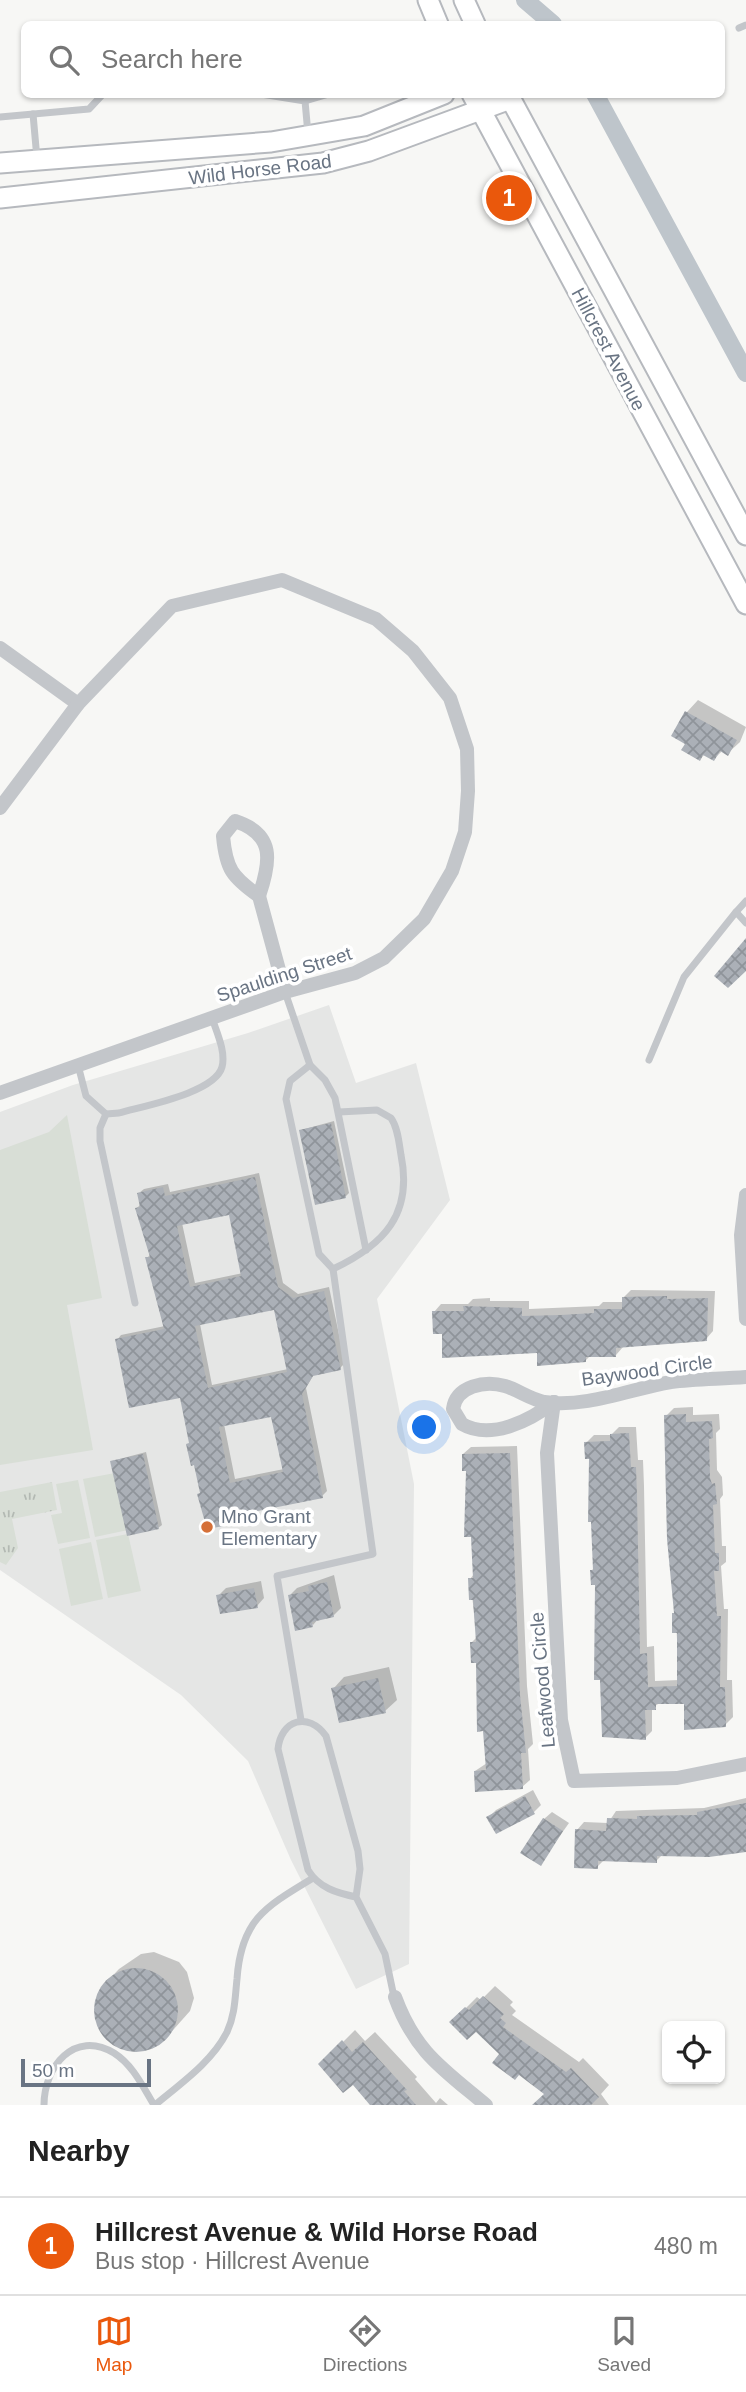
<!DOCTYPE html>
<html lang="en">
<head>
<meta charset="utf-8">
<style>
	body { margin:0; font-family:Arial,sans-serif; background:#f6f6f6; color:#222 }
	.controls { position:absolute; right:21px; bottom:21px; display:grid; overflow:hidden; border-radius:10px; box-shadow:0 2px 5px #0004 }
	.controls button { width:63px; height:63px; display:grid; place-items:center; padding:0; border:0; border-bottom:2px solid #e0e0e0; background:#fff; color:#222; font:35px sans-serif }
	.scale { position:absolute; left:21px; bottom:18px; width:130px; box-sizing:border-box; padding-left:7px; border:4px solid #697483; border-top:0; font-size:19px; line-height:24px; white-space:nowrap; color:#697483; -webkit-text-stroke:5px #fff; paint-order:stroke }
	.you { position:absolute; left:425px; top:1428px; width:24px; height:24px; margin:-18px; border:5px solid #fff; border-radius:50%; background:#1a73e8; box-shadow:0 0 0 10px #1a73e833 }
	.badge { display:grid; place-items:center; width:46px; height:46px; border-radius:50%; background:#ea580c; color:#fff; font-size:23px; font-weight:700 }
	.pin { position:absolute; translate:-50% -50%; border:4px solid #fff; box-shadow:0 2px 7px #0006 }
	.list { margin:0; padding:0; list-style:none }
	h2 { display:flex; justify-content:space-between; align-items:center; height:91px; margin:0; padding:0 28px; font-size:30px }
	h2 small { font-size:23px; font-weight:400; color:#767676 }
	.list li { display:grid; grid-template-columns:46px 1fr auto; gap:21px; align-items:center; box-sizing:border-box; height:98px; padding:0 28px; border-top:2px solid #e0e0e0 }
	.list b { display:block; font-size:26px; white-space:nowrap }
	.list p { margin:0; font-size:23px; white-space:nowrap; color:#767676 }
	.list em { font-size:23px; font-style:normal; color:#767676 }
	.icon { flex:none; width:38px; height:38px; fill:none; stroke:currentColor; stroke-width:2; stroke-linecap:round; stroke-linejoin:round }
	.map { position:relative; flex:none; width:746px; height:2105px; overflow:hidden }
	.search { position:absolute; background:#fff; box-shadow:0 2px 5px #0004; left:21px; right:21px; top:21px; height:77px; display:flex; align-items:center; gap:18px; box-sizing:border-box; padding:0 24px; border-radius:10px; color:#767676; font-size:26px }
	.sheet { height:189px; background:#fff }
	nav { display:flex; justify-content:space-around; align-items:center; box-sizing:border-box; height:98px; border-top:2px solid #e0e0e0; background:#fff; font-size:19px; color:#767676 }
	nav a { display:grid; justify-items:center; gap:4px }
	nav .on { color:#ea580c }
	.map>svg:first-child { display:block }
</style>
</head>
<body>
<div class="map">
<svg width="746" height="2105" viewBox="0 0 746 2105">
	<defs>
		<pattern id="park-tufts" width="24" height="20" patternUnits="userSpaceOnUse" patternTransform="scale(1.75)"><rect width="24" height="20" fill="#d8ded6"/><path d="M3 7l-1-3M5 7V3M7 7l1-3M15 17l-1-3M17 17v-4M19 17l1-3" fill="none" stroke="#b3b9b3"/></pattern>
		<pattern id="building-cross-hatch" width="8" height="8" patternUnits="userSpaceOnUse" patternTransform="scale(1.75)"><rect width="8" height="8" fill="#abb0b7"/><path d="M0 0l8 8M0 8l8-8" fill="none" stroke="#8f949a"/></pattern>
	</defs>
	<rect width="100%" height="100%" fill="#f7f7f5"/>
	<polygon fill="#e5e6e5" points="329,1005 356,1083 416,1063 450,1200 377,1299 414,1484 409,1964 356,1989 291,1860 248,1761 181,1695 0,1570 0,1112 73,1085 248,1033"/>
	<g fill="#d8ded6">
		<polygon points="67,1115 102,1298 67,1305 93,1450 0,1465 0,1150 49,1132"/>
		<polygon points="115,1473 128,1530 95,1537 83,1479"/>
		<polygon points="78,1480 90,1538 58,1544 51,1515 62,1513 56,1484"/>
		<polygon points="128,1534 141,1591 108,1598 96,1540"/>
		<polygon points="91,1542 103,1599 71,1606 59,1549"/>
	</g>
	<polygon fill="url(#park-tufts)" points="52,1482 57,1510 12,1519 18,1548 6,1565 0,1562 0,1492"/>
	<g fill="#0003" fill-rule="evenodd">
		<polygon points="698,700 746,727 740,742 728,753 723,750 714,759 705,754 700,759 687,743 687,712"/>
		<polygon points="334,1121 349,1193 345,1197 301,1130"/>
		<path d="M 259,1173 L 283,1283 L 298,1294 L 329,1287 L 345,1363 L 340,1368 L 314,1374 L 306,1388 L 327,1491 L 322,1496 L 238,1513 L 239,1517 L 234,1522 L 201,1492 L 181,1396 L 117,1340 L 121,1335 L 165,1326 L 147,1258 L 151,1254 L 137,1208 L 141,1204 L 139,1193 L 144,1189 L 168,1184 L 170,1192 ZM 230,1213 L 243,1273 L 195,1283 L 182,1223 ZM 275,1308 L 288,1369 L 212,1385 L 200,1324 ZM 273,1415 L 284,1469 L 235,1479 L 224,1424 Z"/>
		<polygon points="631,1290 715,1291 713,1331 706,1339 623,1347 616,1355 591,1355 585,1361 444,1332 434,1312 441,1304 468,1304 473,1299 490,1298 490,1301 529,1301 529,1309 599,1306 603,1302 623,1302 623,1298"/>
		<polygon points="693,1407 693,1415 719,1414 720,1429 716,1433 717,1470 722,1477 723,1495 720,1499 722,1546 726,1546 726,1562 721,1566 724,1609 728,1609 727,1680 732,1680 733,1717 725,1725 686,1703 661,1702 652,1708 652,1731 645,1738 592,1570 595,1567 591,1457 586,1443 594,1435 611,1435 619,1427 636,1427 638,1460 643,1460 644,1486 647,1647 654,1646 655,1681 679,1680 666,1416 674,1408"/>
		<polygon points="517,1446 527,1686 533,1744 528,1749 530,1780 522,1787 475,1771 487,1763 477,1661 471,1643 477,1637 470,1579 474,1574 467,1469 463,1454 471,1447"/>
		<polygon points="146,1452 162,1525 158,1528 112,1461"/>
		<polygon points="334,1575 341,1608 333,1616 319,1618 313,1625 290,1595 297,1588"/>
		<polygon points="261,1581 264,1598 257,1606 218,1596 226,1588"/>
		<polygon points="389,1667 397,1700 385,1711 333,1689 344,1677"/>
		<polygon points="533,1790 541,1805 534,1812 489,1817 496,1810"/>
		<polygon points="746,1798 746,1850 663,1854 656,1861 604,1860 597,1867 577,1830 584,1822 608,1823 616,1811 704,1808"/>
		<polygon points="552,1812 569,1823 540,1864 544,1819"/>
		<polygon points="154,1952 179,1962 187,1972 194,1998 190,2011 166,2038 142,2051 128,2050 105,2036 95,2011 103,1986 119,1969 141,1954"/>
		<polygon points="495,1986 513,2002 510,2005 516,2011 512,2015 579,2062 583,2058 609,2085 601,2094 609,2105 544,2105 546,2094 501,2054 495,2034 452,2022 477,1997 481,2000"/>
		<polygon points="355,2030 365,2041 375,2032 417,2077 415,2079 436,2103 440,2098 448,2105 374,2105 353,2082 321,2064"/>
	</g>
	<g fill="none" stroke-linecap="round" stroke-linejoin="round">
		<g stroke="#bec5cb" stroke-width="18">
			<polyline points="525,0 553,24"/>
			<polyline points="595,94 746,373"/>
		</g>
	</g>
	<g fill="url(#building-cross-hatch)" fill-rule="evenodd">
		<polygon points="685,711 737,740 728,756 720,751 714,761 703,755 700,761 681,750 685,744 671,736"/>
		<polygon points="746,938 746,971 728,988 714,976"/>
		<polygon points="331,1123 346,1198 315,1205 299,1130"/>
		<path d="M 255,1177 L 278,1287 L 293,1298 L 324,1291 L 341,1370 L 313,1376 L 302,1394 L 323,1498 L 233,1516 L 235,1524 L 207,1529 L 197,1494 L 200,1493 L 194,1465 L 191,1466 L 186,1444 L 189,1443 L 180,1398 L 129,1408 L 115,1339 L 164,1329 L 145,1257 L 150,1257 L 135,1208 L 140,1207 L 137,1193 L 163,1187 L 165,1196 ZM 229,1215 L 241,1276 L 190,1287 L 177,1226 ZM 274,1310 L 287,1372 L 208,1388 L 195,1326 ZM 271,1417 L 283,1472 L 230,1483 L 219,1427 Z"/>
		<polygon points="667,1296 667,1299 708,1298 707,1341 616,1348 616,1357 586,1357 586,1362 537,1366 537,1353 442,1358 442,1334 433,1334 432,1311 464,1311 463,1306 522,1308 522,1316 561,1315 594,1313 594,1309 622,1309 622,1297"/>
		<polygon points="686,1414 686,1422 712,1421 713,1438 709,1439 710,1478 712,1484 715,1483 717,1504 713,1505 715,1553 719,1553 719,1571 714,1571 717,1616 721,1616 720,1687 725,1687 726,1727 684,1730 684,1704 656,1704 656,1710 645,1710 646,1740 602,1737 600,1680 594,1680 595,1585 591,1585 590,1570 593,1570 591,1522 588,1522 589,1459 585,1459 584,1442 610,1441 610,1434 629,1433 631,1467 636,1467 637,1495 640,1654 647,1653 648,1687 677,1686 677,1633 672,1633 672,1613 674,1613 667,1539 664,1415"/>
		<polygon points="510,1453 520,1695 526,1753 521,1753 523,1789 475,1792 474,1771 486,1770 483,1731 477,1732 476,1663 471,1663 470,1642 476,1642 473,1600 469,1600 468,1578 473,1578 471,1537 464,1537 466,1471 462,1471 462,1454"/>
		<polygon points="143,1454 159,1529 127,1536 110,1461"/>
		<polygon points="327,1582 334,1617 312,1622 313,1627 295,1631 288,1595 309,1591 308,1586"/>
		<polygon points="254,1588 258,1608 220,1614 216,1595"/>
		<polygon points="378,1678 386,1713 339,1723 331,1688"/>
		<polygon points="525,1796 535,1814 496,1834 486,1817"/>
		<polygon points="746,1803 746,1852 709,1857 657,1856 657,1863 598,1861 598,1869 574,1868 575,1829 606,1831 607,1818 637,1819 637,1816 697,1815 697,1812"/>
		<polygon points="543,1818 563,1831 541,1866 520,1853"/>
		<circle cx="136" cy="2010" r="42"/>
		<polygon points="483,1996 504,2014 500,2018 506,2023 503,2027 566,2072 571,2068 599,2097 591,2105 532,2105 544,2094 519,2075 515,2080 492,2063 499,2054 476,2032 467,2040 449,2022 465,2007 469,2010"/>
		<polygon points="342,2040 352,2052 363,2042 407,2090 404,2091 416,2105 370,2105 353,2085 343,2093 318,2064"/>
	</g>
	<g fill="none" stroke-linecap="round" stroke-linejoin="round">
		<g stroke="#b6b9be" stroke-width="23">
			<g id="secondary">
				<polyline points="428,0 438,24"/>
				<polyline points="464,0 475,24"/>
				<polyline points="472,94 746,604"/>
				<polyline points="508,94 746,535"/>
				<polyline points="0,163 271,142 364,126 444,94"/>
				<polyline points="0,198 323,163 369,151 510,99"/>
			</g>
		</g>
		<g stroke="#c3c6ca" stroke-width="7">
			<polyline points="739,28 746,25"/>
			<polyline points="261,94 305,101 308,134"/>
			<polyline points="305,101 329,94"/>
			<polyline points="33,114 37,159"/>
			<polyline points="0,117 89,109 103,94"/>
			<polyline points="736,912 746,901"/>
			<polyline points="285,992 310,1065 325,1080 335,1098 366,1250"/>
			<polyline points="649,1060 684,977 736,912 746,923"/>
			<path d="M 78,1065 L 86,1096 L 106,1114 L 119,1113 C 143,1106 215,1093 222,1067 C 226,1052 217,1033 212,1018"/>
			<path d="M 310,1065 L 290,1081 L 286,1099 L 319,1254 L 333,1269 C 384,1245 413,1214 401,1155 C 399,1143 398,1128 391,1118 L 377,1110 L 339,1112"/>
			<polyline points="106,1114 100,1128 100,1141 135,1303"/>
			<polyline points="301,1720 277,1576 373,1554 333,1269"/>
			<path d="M 356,1897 C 337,1893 319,1888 308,1870 L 278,1749 C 281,1720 308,1711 326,1736 L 358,1851 L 360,1869 L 356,1897 L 385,1954 L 394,1997"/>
			<path d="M 44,2105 C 44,2067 74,2029 114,2053 C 133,2065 143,2087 154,2105"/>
			<path d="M 155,2105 C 180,2084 212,2062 227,2032 C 235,2015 235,1998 237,1979 C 241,1920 265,1907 313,1878"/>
		</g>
		<g stroke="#c3c6ca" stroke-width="14">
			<polyline points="0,648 78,704"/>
			<polyline points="0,808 78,704 172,606 282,580 376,619 413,651 450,698 467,749 468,791 465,832 452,871 424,919 384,958 355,973 285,992 0,1093"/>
			<path d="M 235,821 C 275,834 271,861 259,896 C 232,877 226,869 223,836 Z"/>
			<polyline points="259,896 285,992"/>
			<polyline points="746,1195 741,1235 746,1319"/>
			<polyline points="554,1402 547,1453 561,1720 574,1781 677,1778 746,1764"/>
			<path d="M 554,1402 C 531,1420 491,1441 462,1424 L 453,1409 C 456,1386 485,1380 505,1386 C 518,1390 530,1399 544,1402 C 587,1408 630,1389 671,1382 C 695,1379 721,1379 746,1377"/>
			<path d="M 395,1997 C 415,2052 443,2069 486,2105"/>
		</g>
		<use href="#secondary" stroke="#fff" stroke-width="19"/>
	</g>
	<circle fill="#d57038" stroke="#fff" stroke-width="2.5" cx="207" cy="1527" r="7"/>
	<g text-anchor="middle" stroke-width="7" stroke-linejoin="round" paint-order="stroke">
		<g font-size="19" fill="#697483" stroke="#fff">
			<text transform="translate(260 169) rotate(-7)" y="7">Wild Horse Road</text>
			<text transform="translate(609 349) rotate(62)" y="7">Hillcrest Avenue</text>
			<text transform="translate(284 974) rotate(-18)" y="7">Spaulding Street</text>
			<text transform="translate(647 1370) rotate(-8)" y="7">Baywood Circle</text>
			<text transform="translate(542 1680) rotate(-95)" y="7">Leafwood Circle</text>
		</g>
		<g font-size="19" fill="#697483" stroke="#fff" text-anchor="start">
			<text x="221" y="1523">Mno Grant<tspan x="221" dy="22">Elementary</tspan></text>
		</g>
	</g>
</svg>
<div class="controls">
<button><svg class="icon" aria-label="locate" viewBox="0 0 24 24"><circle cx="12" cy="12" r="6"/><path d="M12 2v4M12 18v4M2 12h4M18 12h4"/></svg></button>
</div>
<div class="scale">50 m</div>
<div class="you"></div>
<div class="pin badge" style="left:509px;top:198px">1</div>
<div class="search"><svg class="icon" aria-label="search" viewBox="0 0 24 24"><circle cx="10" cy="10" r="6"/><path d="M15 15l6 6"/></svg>Search here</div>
</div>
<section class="sheet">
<h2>Nearby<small></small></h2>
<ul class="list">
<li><span class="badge">1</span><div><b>Hillcrest Avenue &amp; Wild Horse Road</b><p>Bus stop · Hillcrest Avenue</p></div><em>480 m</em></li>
</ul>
</section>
<nav>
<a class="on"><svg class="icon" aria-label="map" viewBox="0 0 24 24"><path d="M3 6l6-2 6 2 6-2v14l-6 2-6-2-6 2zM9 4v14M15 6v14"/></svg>Map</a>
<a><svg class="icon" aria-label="directions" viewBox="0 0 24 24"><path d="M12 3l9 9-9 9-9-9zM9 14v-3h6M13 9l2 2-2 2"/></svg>Directions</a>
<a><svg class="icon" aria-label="saved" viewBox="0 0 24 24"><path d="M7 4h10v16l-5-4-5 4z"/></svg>Saved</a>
</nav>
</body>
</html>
